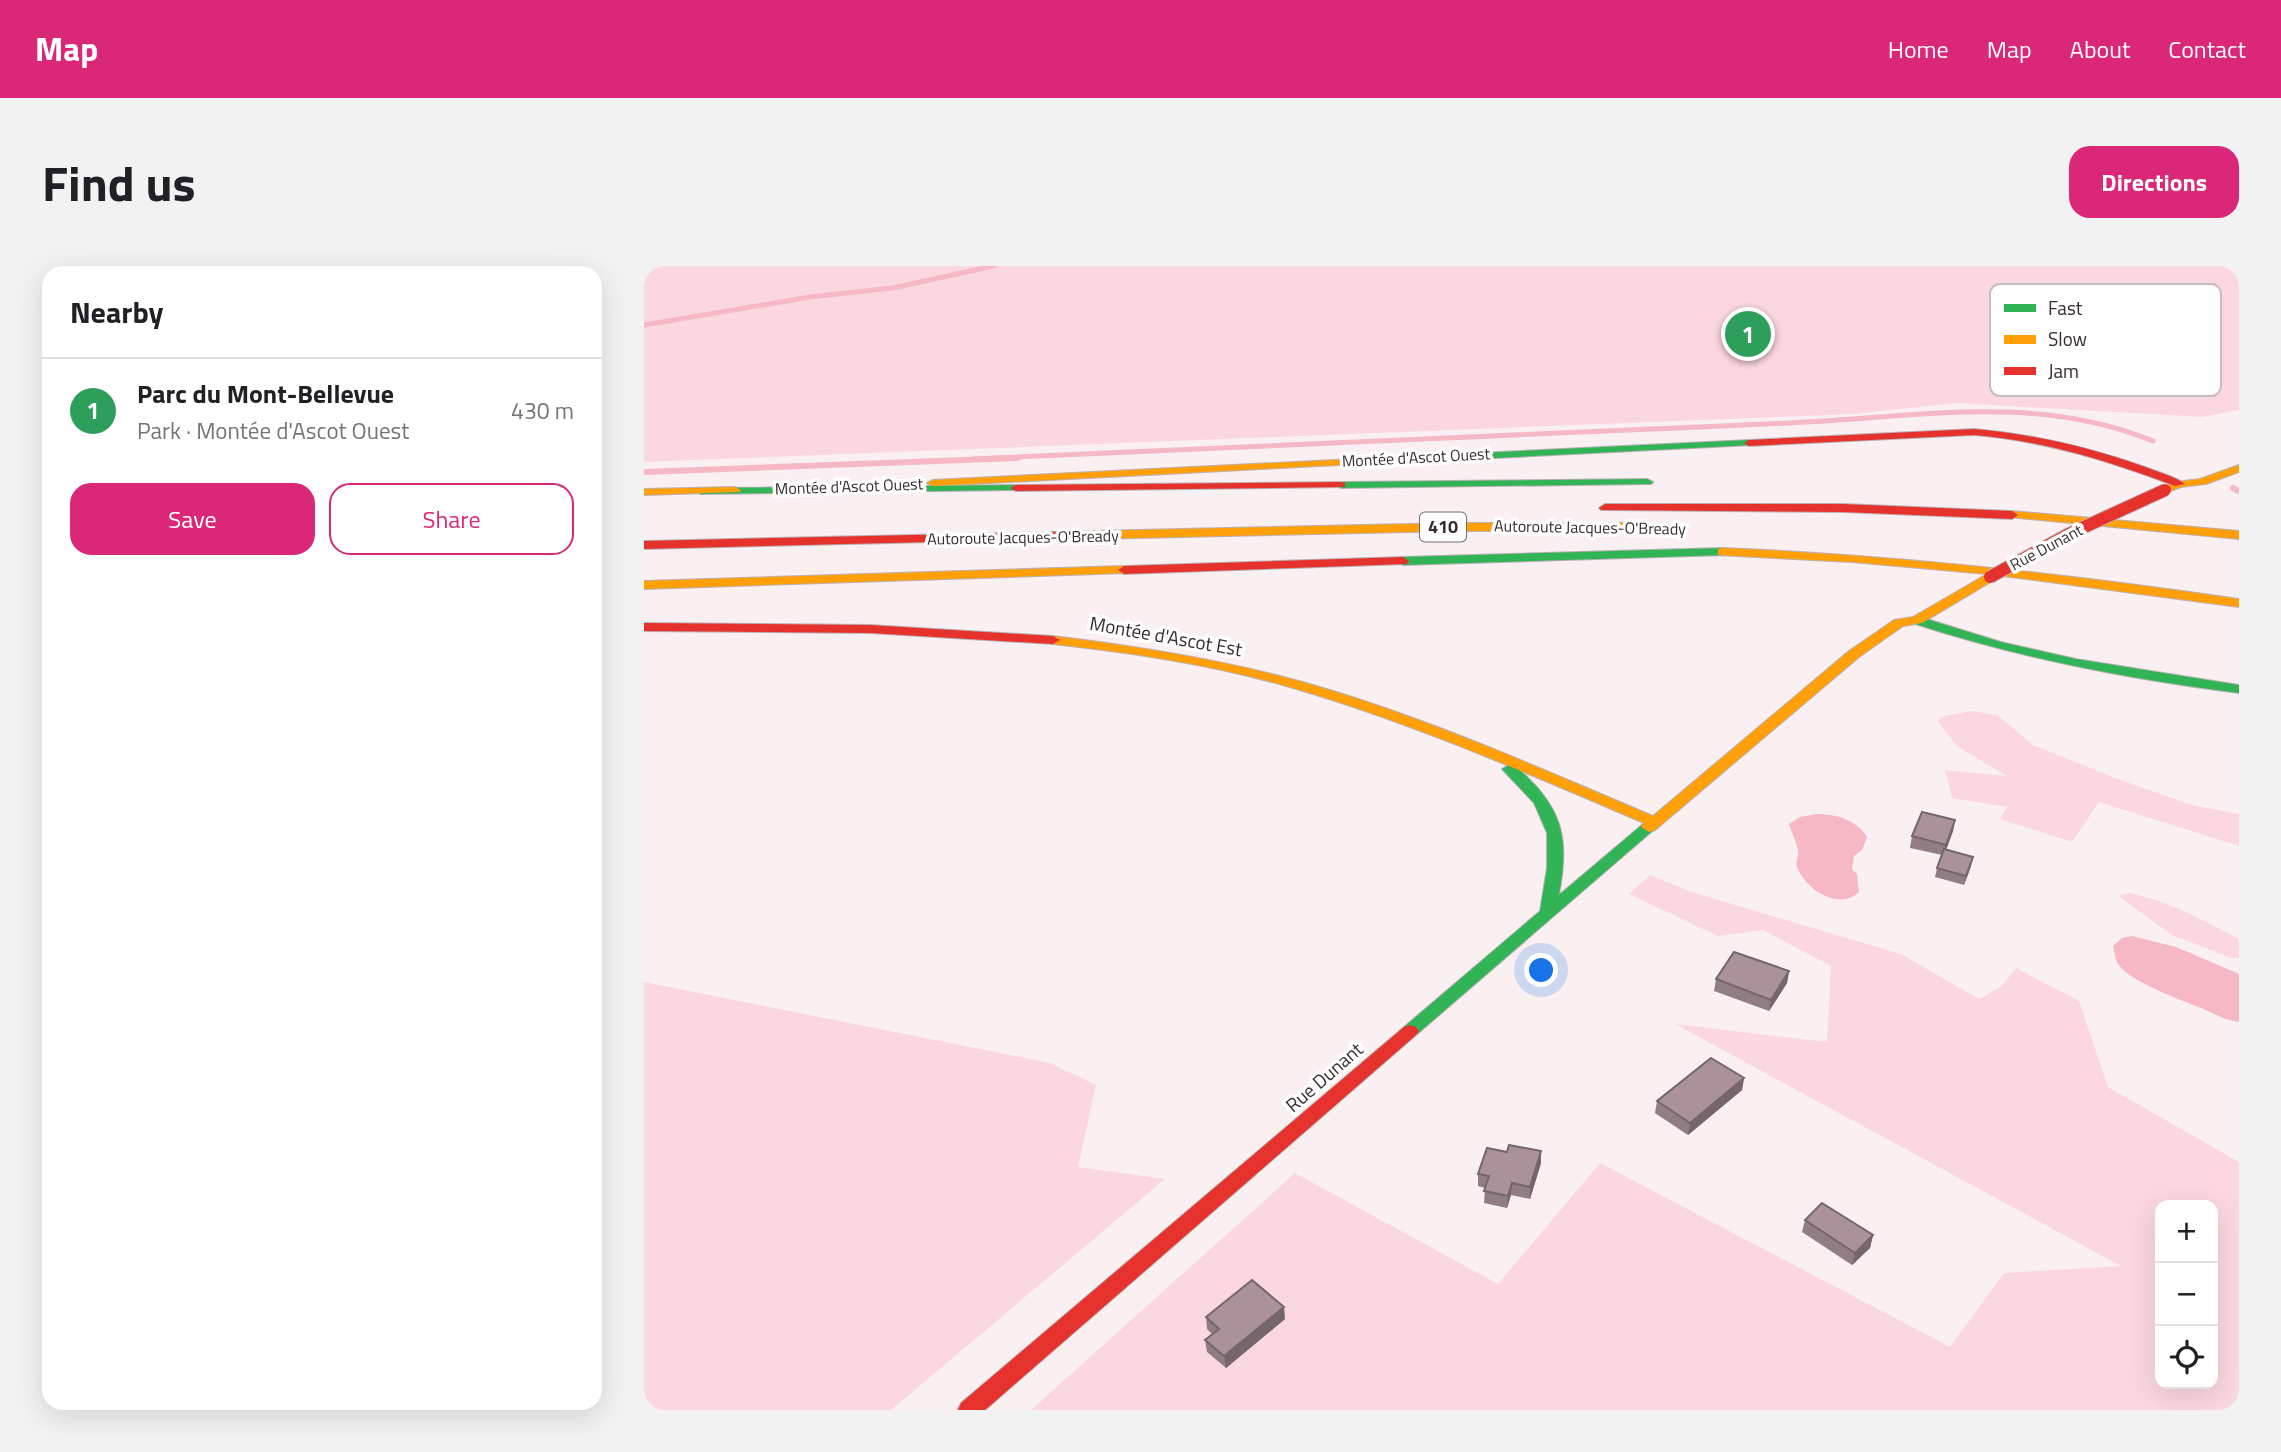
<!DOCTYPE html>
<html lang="en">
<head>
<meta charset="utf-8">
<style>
	body { margin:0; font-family:"Titillium Web",sans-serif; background:#f2f2f2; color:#202124 }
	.controls { position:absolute; right:21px; bottom:21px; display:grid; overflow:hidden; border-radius:14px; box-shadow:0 7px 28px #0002 }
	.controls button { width:63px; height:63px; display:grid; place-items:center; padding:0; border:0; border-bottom:2px solid #e0e0e0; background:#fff; color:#202124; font:35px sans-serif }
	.you { position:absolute; left:898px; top:705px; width:24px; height:24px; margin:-18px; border:5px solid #fff; border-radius:50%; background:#1a73e8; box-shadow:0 0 0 10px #1a73e833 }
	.badge { display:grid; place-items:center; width:46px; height:46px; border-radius:50%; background:#db2777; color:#fff; font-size:23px; font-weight:700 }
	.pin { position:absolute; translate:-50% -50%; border:4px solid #fff; box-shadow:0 2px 7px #0006 }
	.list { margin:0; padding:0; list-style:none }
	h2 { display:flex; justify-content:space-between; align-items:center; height:91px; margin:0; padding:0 28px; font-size:30px }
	h2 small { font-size:23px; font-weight:400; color:#757577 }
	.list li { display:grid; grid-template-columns:46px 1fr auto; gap:21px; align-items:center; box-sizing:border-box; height:105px; padding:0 28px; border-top:2px solid #e0e0e0 }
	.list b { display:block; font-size:26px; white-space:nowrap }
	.list p { margin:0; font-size:23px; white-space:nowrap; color:#757577 }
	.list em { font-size:23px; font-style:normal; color:#757577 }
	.actions { display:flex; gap:14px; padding:21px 28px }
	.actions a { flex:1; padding:16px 0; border:2px solid #db2777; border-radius:21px; text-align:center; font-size:24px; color:#db2777 }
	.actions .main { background:#db2777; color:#fff }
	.icon { flex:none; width:38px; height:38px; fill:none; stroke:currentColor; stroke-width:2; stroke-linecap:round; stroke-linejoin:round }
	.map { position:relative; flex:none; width:1595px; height:1144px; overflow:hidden; border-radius:21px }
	header { display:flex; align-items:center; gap:42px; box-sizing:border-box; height:98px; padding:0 35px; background:#db2777; color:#fff }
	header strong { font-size:33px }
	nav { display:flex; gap:38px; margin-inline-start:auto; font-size:24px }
	.intro { display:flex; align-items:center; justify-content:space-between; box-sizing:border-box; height:168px; padding:0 42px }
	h1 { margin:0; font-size:49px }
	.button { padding:18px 32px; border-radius:21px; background:#db2777; color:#fff; font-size:24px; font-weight:700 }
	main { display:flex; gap:42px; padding:0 42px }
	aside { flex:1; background:#fff; border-radius:21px; box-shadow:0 7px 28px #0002 }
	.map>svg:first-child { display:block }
</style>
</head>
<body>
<header>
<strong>Map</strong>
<nav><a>Home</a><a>Map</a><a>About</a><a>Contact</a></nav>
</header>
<div class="intro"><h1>Find us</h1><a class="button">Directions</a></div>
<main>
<aside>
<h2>Nearby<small></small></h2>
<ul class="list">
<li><span class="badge" style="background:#2e9e5b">1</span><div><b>Parc du Mont-Bellevue</b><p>Park · Montée d'Ascot Ouest</p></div><em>430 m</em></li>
</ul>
<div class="actions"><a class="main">Save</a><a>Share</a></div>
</aside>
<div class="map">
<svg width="1595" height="1144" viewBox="0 0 1595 1144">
	<rect width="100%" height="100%" fill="#faf0f2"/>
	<g fill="#fbd8df" fill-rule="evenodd">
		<polygon points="0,0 1595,0 1595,144 1559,151 1313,137 1209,148 0,196"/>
		<polygon points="1328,445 1353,449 1389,479 1479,515 1548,539 1595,548 1595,580 1455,536 1428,576 1356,553 1363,541 1308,532 1301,504 1363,510 1314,481 1293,455 1300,450"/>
		<path d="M 1006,609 L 1047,626 L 1257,688 L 1335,733 L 1358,720 L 1372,702 L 1435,735 L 1464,821 L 1595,896 L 1595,1144 L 387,1144 L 651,907 L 854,1018 L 956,897 L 1306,1081 L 1360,1007 L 1477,1000 L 1031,758 L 1183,776 L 1187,700 L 1119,664 L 1074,670 L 985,628 ZM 1516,939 L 1569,939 L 1569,1118 L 1516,1118 Z"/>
		<path d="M 1485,627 C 1523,634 1561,655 1595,673 L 1595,692 L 1587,692 L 1528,669 L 1474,630 Z"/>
		<polygon points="0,716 406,797 452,819 434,901 521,913 247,1144 0,1144"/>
	</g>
	<g fill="#f6b8c5">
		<path d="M 1173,548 C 1192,548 1213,554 1223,571 L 1218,584 L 1210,590 L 1208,603 L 1213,608 L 1215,626 C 1195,645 1162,624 1153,601 C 1151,595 1155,591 1154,585 C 1153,577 1148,567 1145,558 L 1156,551 Z"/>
		<path d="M 1488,670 L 1532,681 L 1595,708 L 1595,756 L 1581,753 C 1556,739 1485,719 1473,696 C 1471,691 1470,685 1469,680 L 1478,672 Z"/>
	</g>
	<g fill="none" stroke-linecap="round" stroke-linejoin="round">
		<g stroke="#f6b8c5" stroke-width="5">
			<polyline points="0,59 166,31 248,22 350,0"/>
			<path d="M 329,193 C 555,185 781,175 1007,163 C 1075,160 1142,158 1209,153 C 1312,145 1411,135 1509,175"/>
		</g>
		<g stroke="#f6b8c5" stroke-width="6">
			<polyline points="0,206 374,192"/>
			<polyline points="1589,222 1595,225"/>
		</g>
		<g stroke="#bcb2b4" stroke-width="2">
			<g id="fast">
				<polygon points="1105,174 1109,175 1109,179 730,198 724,195 730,192"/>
				<polygon points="1003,213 1009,216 1007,218 697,222 691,219 697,216"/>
				<polygon points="372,219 376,220 376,224 57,228 51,225 57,222"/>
				<polygon points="1078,282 1082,283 1082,289 759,299 753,295 759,291"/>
				<path d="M 1273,350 L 1357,376 L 1432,393 L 1595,419 L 1595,427 C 1484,413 1375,392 1268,357 L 1266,354 Z"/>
				<path d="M 865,499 C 875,501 884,512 891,519 C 923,554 923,584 915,629 L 999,558 L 1005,556 L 1013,561 L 772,769 L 760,769 L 757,765 L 760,761 L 896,645 L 903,602 L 903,567 L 890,537 L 858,503 Z"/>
			</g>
		</g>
		<g stroke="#bcb2b4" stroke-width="2">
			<g id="slow">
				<polygon points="730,192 736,195 734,197 289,220 283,217 289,214"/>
				<polygon points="1595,199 1595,206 1562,218 1537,221 1521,227 1515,224 1531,216 1556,213"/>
				<polygon points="91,221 97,224 95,226 0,229 0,223"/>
				<polygon points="1368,245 1595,265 1595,273 1364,251 1362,249"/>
				<polygon points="812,257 995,257 1001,261 995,265 812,265 447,273 441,269 447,265"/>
				<path d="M 1078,282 C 1252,289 1423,308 1595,333 L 1595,341 L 1351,309 L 1350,314 L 1278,357 L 1259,360 L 1215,391 L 1011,564 L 1005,566 L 997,561 L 1000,557 C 885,508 769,457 649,422 C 571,399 490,387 409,378 L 402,374 L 409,370 C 492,380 574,393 655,415 C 777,449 893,501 1009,550 L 1205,385 L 1250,354 L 1269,351 L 1343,308 L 1208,296 L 1074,289 L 1074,283 Z"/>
				<polygon points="480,300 484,301 484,307 0,323 0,315"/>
			</g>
		</g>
		<g stroke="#bcb2b4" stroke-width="2">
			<g id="jam">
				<path d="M 1330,163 C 1389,168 1445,181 1501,201 C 1514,206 1530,210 1541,218 L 1531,220 C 1465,195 1401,175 1330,169 L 1105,180 L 1100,177 L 1105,174 Z"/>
				<polygon points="697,216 701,217 701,221 372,225 366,222 372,219"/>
				<polygon points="961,238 1199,238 1368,245 1374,249 1368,253 1199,246 957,244 955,242"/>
				<polygon points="447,265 453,269 451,272 0,283 0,275"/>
				<polygon points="759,291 765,295 763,298 480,308 474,304 480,300"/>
				<polygon points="0,357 226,359 409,370 416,374 409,378 226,367 0,365"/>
				<polygon points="766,759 772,761 775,765 772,769 341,1144 314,1144 317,1137 760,761"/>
			</g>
		</g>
		<use href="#fast" fill="#30b455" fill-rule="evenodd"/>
		<use href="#slow" fill="#ff9f0a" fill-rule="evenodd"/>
		<use href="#jam" fill="#e5322d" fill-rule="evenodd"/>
		<g stroke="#bcb2b4" stroke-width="14" stroke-linecap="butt">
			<polyline id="jam-bridge" points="1346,311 1425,268 1521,224"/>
		</g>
		<use href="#jam-bridge" stroke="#e5322d" stroke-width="12"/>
	</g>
	<g fill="#917e84">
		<polygon points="1311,554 1309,565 1302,583 1327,600 1320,619 1291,611 1293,602 1298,589 1266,582 1268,570"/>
		<polygon points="1145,705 1143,717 1125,745 1070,725 1072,713"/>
		<polygon points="1100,812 1098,824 1044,869 1011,847 1013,835"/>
		<polygon points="897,897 886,933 867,929 863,942 840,937 841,922 834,920 834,908"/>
		<polygon points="1161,954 1229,969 1226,982 1208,999 1158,966"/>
		<polygon points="562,1051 641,1053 582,1102 563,1086 561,1074 568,1068 563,1063"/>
	</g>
	<g fill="#76666b">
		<polygon points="1311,554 1309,565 1300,590 1302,579"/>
		<polygon points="1329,591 1327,600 1320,619 1322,610"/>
		<polygon points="1145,705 1143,717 1125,745 1127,734"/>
		<polygon points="1100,812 1098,824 1044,869 1046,857"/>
		<polygon points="897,885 897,897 886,933 886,921"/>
		<polygon points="868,917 867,929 863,942 864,930"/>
		<polygon points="1229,969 1226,982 1208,999 1211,987"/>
		<polygon points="640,1041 641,1053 582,1102 580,1090"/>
	</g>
	<g fill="#a99299" stroke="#76666b" stroke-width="2">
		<polygon points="1278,546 1311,554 1302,579 1268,570"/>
		<polygon points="1300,583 1329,591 1322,610 1293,602"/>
		<polygon points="1090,686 1145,705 1127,734 1072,713"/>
		<polygon points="1067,792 1100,812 1046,857 1013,835"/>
		<polygon points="865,879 897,885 886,921 868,917 864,930 840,925 845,910 834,908 843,882 863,886"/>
		<polygon points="1178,937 1229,969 1211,987 1161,954"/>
		<polygon points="608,1014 640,1041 580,1090 561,1074 575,1063 562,1051"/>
	</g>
	<g text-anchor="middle" stroke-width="7" stroke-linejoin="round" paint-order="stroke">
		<g font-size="16" fill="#382c2e" stroke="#fefefe">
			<text transform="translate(772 191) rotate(-3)" y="6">Montée d'Ascot Ouest</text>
			<text transform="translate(205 220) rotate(-2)" y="6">Montée d'Ascot Ouest</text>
			<text transform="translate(946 261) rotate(1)" y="6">Autoroute Jacques-O'Bready</text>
			<text transform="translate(379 271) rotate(-1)" y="6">Autoroute Jacques-O'Bready</text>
			<text transform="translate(1402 281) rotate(-28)" y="6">Rue Dunant</text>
		</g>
		<rect fill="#fefefe" stroke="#736b6c" stroke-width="2" x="776" y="246.5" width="46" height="29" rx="5"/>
		<g font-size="18" font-weight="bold" fill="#382c2e">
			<text x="799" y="267">410</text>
		</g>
		<g font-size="19" fill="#382c2e" stroke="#fefefe">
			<text transform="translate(522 370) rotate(10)" y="7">Montée d'Ascot Est</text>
			<text transform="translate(680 811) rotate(-41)" y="7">Rue Dunant</text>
		</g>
	</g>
	<rect x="1346" y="18" width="231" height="112" rx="10" fill="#fefefe" stroke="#c3bfc0" stroke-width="2"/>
	<rect x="1360" y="38" width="32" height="8" fill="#30b455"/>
	<rect x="1360" y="69" width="32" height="9" fill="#ff9f0a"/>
	<rect x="1360" y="101" width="32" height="8" fill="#e5322d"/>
	<g font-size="19" fill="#382c2e">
		<text x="1404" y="49">Fast</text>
		<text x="1404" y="80">Slow</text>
		<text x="1404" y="112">Jam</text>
	</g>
</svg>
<div class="controls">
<button>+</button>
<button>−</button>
<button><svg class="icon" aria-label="locate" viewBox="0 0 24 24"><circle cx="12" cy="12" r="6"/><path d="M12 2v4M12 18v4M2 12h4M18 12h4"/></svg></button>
</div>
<div class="you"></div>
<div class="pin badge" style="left:1104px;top:68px;background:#2e9e5b">1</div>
</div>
</main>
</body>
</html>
